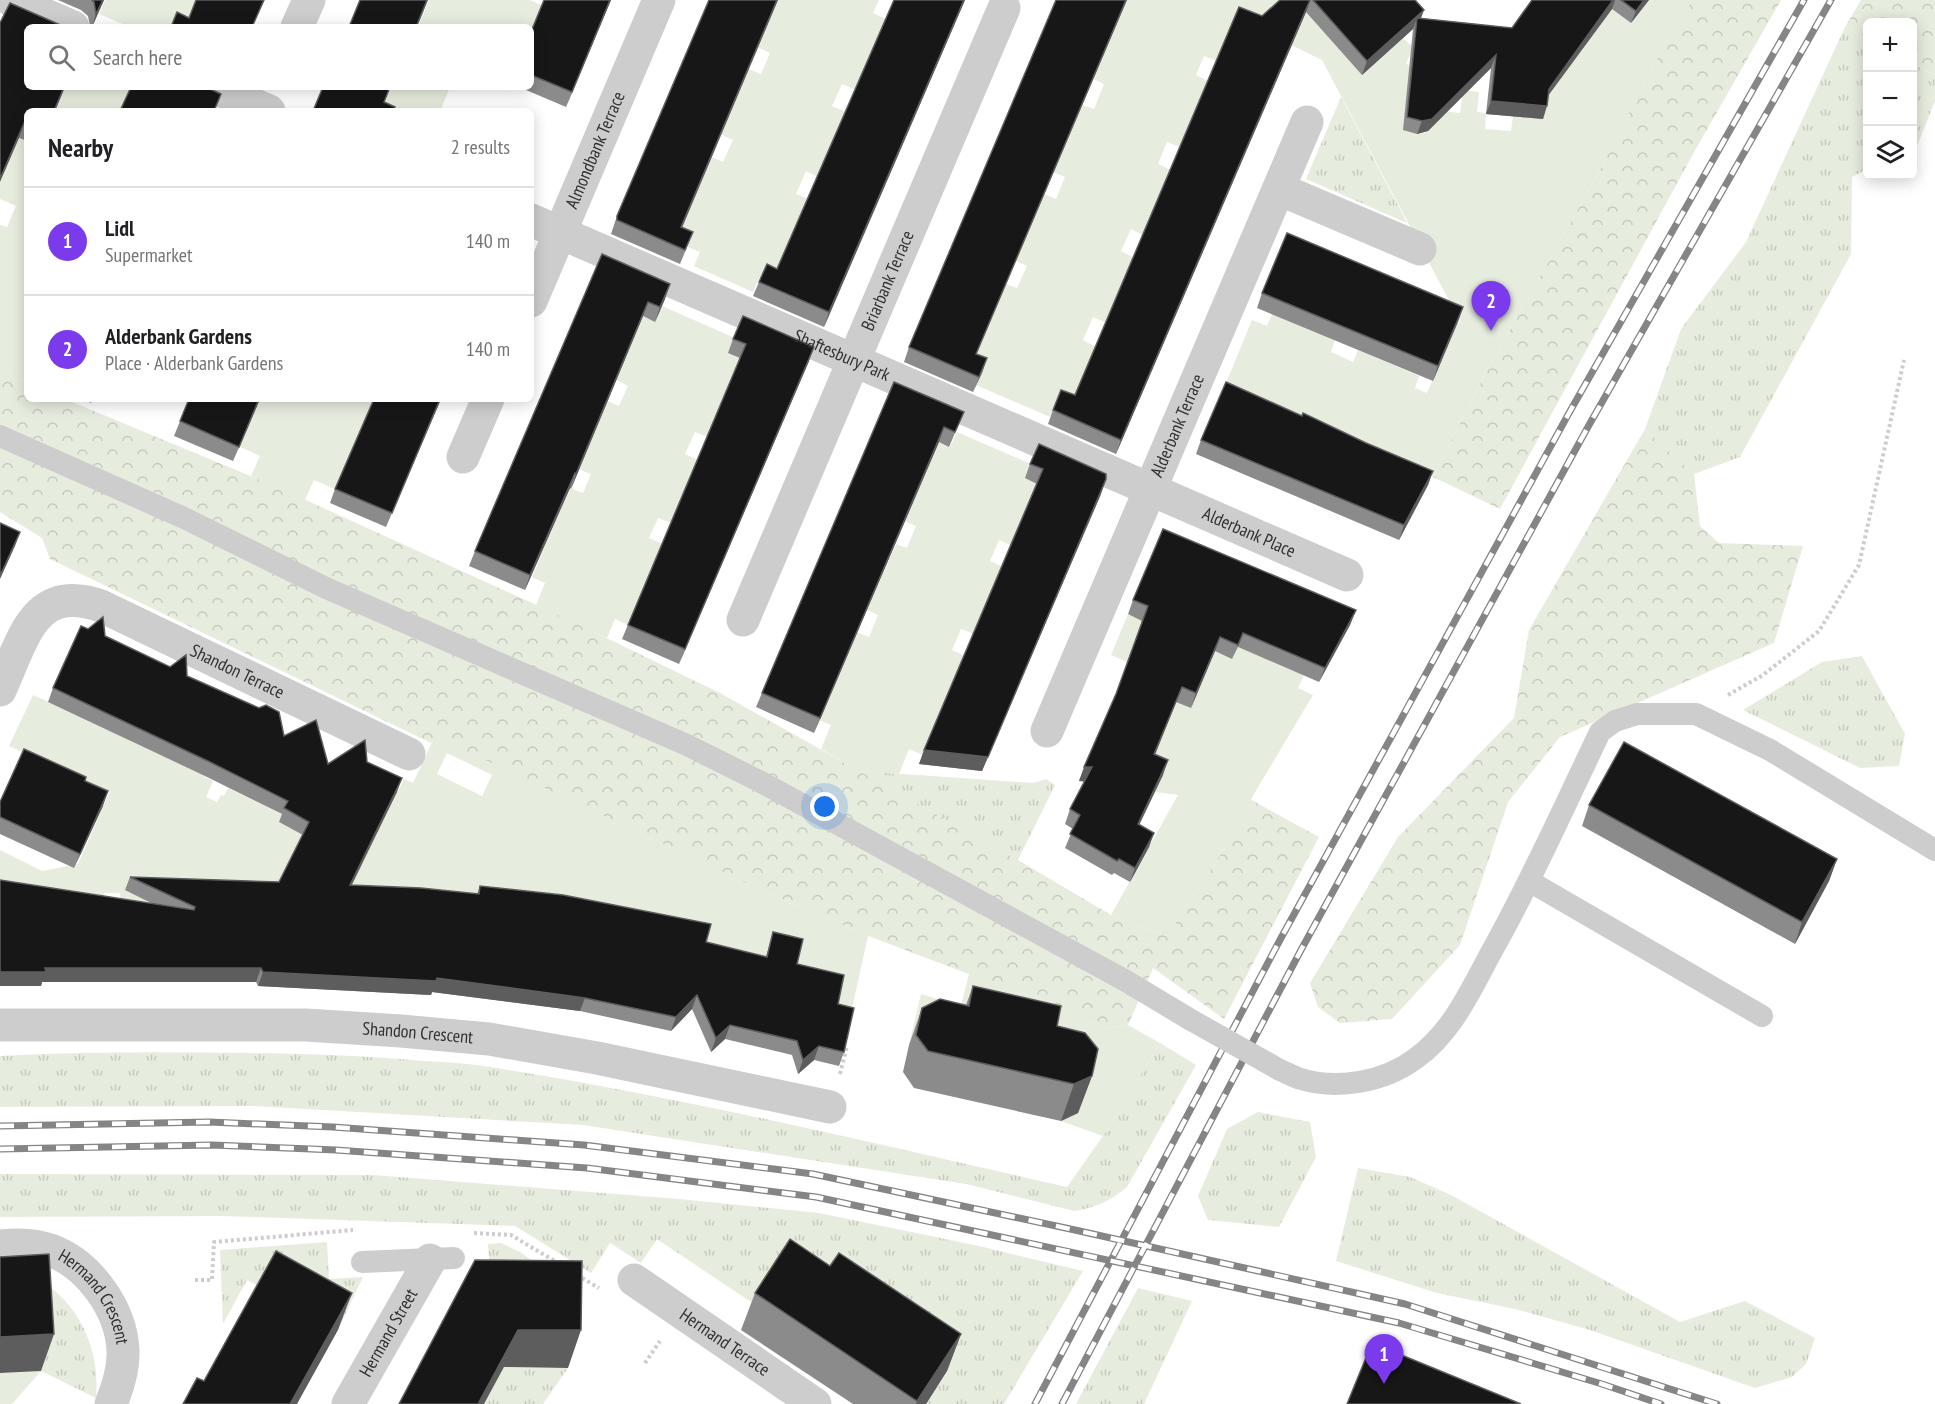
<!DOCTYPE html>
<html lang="en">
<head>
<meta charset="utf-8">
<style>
	body { margin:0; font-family:"PT Sans Narrow",sans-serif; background:#f6f6f6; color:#202124 }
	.controls { position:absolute; right:18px; top:18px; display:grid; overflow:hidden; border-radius:9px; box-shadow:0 3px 15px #0003 }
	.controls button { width:54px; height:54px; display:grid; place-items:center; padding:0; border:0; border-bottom:2px solid #e0e0e0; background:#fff; color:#202124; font:30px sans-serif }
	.you { position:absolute; left:825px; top:807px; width:21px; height:21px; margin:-15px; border:4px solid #fff; border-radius:50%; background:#1a73e8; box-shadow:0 0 0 9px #1a73e833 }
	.badge { display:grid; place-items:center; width:39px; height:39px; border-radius:50%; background:#7c3aed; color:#fff; font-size:20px; font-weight:700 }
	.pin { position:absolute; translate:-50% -50px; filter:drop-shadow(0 2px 3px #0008) }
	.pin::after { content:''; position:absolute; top:32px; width:21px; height:18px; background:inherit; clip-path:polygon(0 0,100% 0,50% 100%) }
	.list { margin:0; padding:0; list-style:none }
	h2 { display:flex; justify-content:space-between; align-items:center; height:78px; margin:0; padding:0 24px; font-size:26px }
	h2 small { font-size:20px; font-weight:400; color:#757577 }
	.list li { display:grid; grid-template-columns:39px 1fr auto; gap:18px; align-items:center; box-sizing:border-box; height:108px; padding:0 24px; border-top:2px solid #e0e0e0 }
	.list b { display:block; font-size:22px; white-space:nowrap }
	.list p { margin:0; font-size:20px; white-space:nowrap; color:#757577 }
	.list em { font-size:20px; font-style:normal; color:#757577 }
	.icon { flex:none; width:33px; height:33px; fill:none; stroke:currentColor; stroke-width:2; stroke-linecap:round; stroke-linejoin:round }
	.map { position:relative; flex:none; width:1935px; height:1404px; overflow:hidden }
	.search { position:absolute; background:#fff; box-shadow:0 3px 15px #0003; left:24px; top:24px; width:510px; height:66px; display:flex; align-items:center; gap:15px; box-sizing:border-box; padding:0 21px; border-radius:9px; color:#757577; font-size:22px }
	.panel { position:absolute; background:#fff; box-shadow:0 3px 15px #0003; left:24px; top:108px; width:510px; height:294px; border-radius:9px }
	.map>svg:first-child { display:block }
</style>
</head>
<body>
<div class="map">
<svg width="1935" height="1404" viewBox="0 0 1935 1404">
	<defs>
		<pattern id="grass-tufts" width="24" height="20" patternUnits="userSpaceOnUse" patternTransform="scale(1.5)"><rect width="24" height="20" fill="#e6ecde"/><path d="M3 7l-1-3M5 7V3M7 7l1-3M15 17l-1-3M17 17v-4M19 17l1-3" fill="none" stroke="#c6cbbf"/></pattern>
		<pattern id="forest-crowns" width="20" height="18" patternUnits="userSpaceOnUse" patternTransform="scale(1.5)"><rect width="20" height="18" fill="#e6ecde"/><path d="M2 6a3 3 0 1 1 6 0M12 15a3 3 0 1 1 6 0" fill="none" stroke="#c6cbbf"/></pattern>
	</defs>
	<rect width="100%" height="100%" fill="#fff"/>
	<g fill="url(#grass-tufts)">
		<polygon points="1845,27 1867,39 1867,169 1852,177 1851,254 1740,457 1694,474 1645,429 1681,329 1746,242"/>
		<polygon points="1912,63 1935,75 1935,101 1917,146 1913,148"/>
		<polygon points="1341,97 1403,215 1407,223 1306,179"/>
		<polygon points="1862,656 1905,734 1899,766 1860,768 1743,710 1822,662"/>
		<polygon points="859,771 1033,783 1046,779 1055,785 1018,860"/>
		<path d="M 1160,1043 L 1196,1065 L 1127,1187 C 1110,1201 1095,1208 1074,1211 L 966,1184 L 583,1125 L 253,1106 L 0,1107 L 0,1056 C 87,1051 174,1052 260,1053 C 315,1054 369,1056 423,1061 C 443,1062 463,1063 483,1066 C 679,1096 873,1143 1067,1187 L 1103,1136 Z"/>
		<polygon points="1258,1112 1310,1122 1316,1157 1279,1227 1208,1220 1198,1196 1227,1129"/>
		<polygon points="1358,1168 1410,1177 1451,1195 1680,1322 1745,1301 1815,1338 1806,1364 1792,1377 1755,1388 1590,1330 1515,1309 1437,1293 1336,1261"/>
		<polygon points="0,1174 373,1175 679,1199 819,1213 979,1246 1083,1271 1004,1404 926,1404 947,1372 757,1306 657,1239 641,1263 610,1243 591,1273 515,1226 222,1216 0,1217"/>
		<polygon points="327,1242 329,1279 363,1277 338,1330 247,1280 223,1324 220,1250"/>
		<polygon points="501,1243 520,1252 543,1269 490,1272 488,1244"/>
		<path d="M 35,1276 C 79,1303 100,1347 96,1398 L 41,1371 Z"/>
		<polygon points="1138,1288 1192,1301 1144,1404 1076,1404"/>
		<polygon points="504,1367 568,1368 543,1404 484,1404"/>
	</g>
	<g fill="url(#forest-crowns)">
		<polygon points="1692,0 1781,0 1693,154 1500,509 1433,477 1486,372 1596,177 1653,66"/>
		<polygon points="1861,0 1935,0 1935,75 1913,63 1912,22 1868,22 1867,39 1845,27"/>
		<polygon points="0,372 27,383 27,399 65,399 275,486 563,617 720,693 1018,860 1111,915 1167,936 1255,802 1319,837 1224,1019 1153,968 1128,1025 1104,1029 1051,1002 982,979 868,936 756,888 435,737 431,743 50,559 42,538 0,512"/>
		<polygon points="1645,429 1694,474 1700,526 1719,543 1803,546 1774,643 1560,737 1508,802 1460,945 1392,1019 1340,1023 1318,1007 1310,983 1398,837 1514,718 1529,630"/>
	</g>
	<g fill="#e6ecde" fill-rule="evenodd">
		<polygon points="105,0 197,0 186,27 130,27 99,14"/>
		<polygon points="429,0 530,0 543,6 531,35 531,27 418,27"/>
		<polygon points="778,0 879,0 873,13 886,19 856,90 842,84 832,106 846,112 818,177 806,171 796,194 808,199 772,284 759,278 753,292 694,266 700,252 675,242 711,157 723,162 733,140 720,134 748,69 761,74 770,53 757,47"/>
		<path d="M 1126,0 L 1291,0 L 1304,9 L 1331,40 L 1346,27 L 1362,75 L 1403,38 L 1413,47 L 1406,64 L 1409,65 L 1411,132 C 1432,138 1432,126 1434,110 L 1460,113 L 1463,90 L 1479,92 L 1477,112 L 1486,113 L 1485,129 L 1511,131 L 1513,116 L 1543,119 L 1544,99 L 1584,46 L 1604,3 L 1631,23 L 1649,0 L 1692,0 L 1653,66 L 1596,177 L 1486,372 L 1433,477 L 1416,468 L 1224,388 L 1252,320 L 1267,326 L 1272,314 L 1335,340 L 1331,352 L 1353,362 L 1358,350 L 1419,376 L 1415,388 L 1427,393 L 1458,322 L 1461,323 L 1322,60 L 1291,45 L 1217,61 L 1204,56 L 1196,75 L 1208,81 L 1180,147 L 1167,142 L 1158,164 L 1171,170 L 1143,235 L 1131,229 L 1121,251 L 1134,258 L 1106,323 L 1093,317 L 1083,340 L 1096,347 L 1069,409 L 1056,404 L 1050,417 L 976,385 L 982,373 L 970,368 L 1006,284 L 1017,288 L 1027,266 L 1016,261 L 1044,194 L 1056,199 L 1065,177 L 1053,172 L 1082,105 L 1094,109 L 1104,84 L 1093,79 Z"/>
		<polygon points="40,87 130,87 127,95 146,111 29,111"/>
		<polygon points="391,87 450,87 440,111 381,111"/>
		<polygon points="18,138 27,141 27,383 0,372 0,225 7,227 16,206 0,199 0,181"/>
		<polygon points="662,306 735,338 741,359 707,437 695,432 685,454 698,460 671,523 658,518 649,538 663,544 628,625 615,619 607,638 536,605 545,583 532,577 570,488 583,493 591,474 578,469 607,401 619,406 628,386 615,379 642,316 655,321"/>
		<polygon points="259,399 362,399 373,404 337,490 314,480 305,500 251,476 260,456 238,446"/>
		<polygon points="957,432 1031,464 1038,484 1012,546 999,540 990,561 1003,567 974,634 961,629 952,650 965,656 923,755 909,749 899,774 859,771 821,749 831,725 819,720 857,632 869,637 878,615 867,610 896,544 907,548 916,526 905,521 939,442 950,447"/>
		<polygon points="1128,614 1233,658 1238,647 1304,675 1298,688 1313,695 1251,799 1255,802 1167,936 1111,915 1178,795 1155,792 1163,775 1149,769 1176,702 1197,692 1111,655"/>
		<path d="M 33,695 L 131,738 L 130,741 L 178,763 L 218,751 L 205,777 L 213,781 L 206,797 L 217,802 L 221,795 L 224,796 L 228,788 L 283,815 L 279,822 L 291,828 L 366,855 L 404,779 L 413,783 L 435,736 L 756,888 L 868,936 L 849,1022 L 762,971 L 147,893 L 146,907 L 121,907 L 120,893 L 104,893 L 105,907 L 0,894 L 0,850 L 42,871 L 78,864 L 110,791 L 9,746 ZM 447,753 L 492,775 L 482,796 L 437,774 Z"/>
		<polygon points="969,974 1051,1002 1104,1029 1128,1025 1160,1043 1103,1136 1061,1121 1078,1113 909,1045 921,994 961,1006"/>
		<polygon points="41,1371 12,1404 0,1404 0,1373"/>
	</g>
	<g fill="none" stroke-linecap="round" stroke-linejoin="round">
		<g stroke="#cdcdcd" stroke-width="4" stroke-dasharray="3 3" stroke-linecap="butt">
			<polyline points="1728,695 1763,675 1819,631 1859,565 1904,360"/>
			<polyline points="840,1074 847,1046 843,1045"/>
			<polyline points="474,1233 511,1235 558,1263"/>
			<polyline points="577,1275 599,1288"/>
			<polyline points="195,1280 212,1280 214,1242 353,1230"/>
			<polyline points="645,1363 660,1341"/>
		</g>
		<g stroke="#cdcdcd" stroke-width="22">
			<polyline points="0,436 182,517 326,588 687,745 761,782 849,830 1126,981 1191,1020"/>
			<polyline points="1529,881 1762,1016"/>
			<path d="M 1280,1070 C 1287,1073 1294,1077 1301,1079 C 1338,1090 1384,1082 1415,1059 C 1453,1032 1471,989 1493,949 C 1532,879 1565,805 1600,732 L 1615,721 L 1637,714 L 1696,714 L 1770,750 L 1935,850"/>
			<polyline points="362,1262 454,1258"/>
		</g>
		<g stroke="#cdcdcd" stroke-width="33">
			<polyline points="11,0 73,27"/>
			<polyline points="297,27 309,0"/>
			<polyline points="213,87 269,111"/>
			<polyline points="1279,189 1420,249"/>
			<path id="s1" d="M 531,220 L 1347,575"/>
			<path id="s2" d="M 531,301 L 659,0"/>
			<polyline points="463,457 488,399"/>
			<path id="s3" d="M 743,620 L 1004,8"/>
			<path id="s4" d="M 0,690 C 23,641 33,582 101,606 L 409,754"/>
			<path id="s5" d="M 1047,731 L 1307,122"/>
			<path id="s6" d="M 0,1025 L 306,1025 L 401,1031 L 489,1039 L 597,1058 L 830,1107"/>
			<path id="s7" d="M 0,1246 C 17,1244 34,1244 50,1250 C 89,1264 121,1309 123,1350 C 124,1369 118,1387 111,1404"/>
			<path id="s8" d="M 634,1280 L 815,1404"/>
			<path id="s9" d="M 348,1404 L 430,1260"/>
		</g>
		<g stroke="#858585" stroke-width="7">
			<g id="rail">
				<polyline points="0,1126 209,1122 333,1127 584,1145 813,1174 1075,1230 1405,1304 1717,1404"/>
				<polyline points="0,1149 212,1145 336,1150 587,1168 816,1197 1399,1323 1602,1384 1661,1404"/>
				<polyline points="1035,1404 1281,938 1569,413 1804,0"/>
				<polyline points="1062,1404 1301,950 1589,425 1831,0"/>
			</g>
		</g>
		<use href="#rail" stroke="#fff" stroke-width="4.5" stroke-dasharray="14" stroke-linecap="butt"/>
		<polyline stroke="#cdcdcd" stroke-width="22" points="1191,1020 1280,1070"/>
	</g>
	<g fill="#8b8b8b">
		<polygon points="58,0 104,0 92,27 88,27 90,26 88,16 81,10"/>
		<polygon points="611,0 566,107 519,87 531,87 531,32"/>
		<polygon points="965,0 824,327 753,296 759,282 777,269"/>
		<polygon points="1280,0 1415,0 1421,18 1512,28 1532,0 1649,0 1631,23 1612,9 1548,96 1543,119 1486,114 1491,68 1428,131 1417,134 1403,130 1413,29 1362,75 1306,12 1116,454 1048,424 1053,410 1075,395 1262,16"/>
		<polygon points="0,23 27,111 27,141 19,138"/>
		<polygon points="617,216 682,227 687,247 680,264 611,234"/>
		<polygon points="602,254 665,299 655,322 643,316 571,489 570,488 525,590 469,566 475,551"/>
		<polygon points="1262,293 1463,307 1433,381 1257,308"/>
		<polygon points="733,339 809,361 679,664 622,639 740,358 728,353"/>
		<polygon points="909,347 976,354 987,358 973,392 904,362"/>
		<polygon points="894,382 964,412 949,447 939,442 814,733 756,707 762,693"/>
		<polygon points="83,399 93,399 91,403"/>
		<polygon points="189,399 260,399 233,461 174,436"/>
		<polygon points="441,399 386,527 330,503 335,489"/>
		<polygon points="1201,440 1366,443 1433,471 1428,485 1399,540 1196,454"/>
		<polygon points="1030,464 1101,494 982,771 919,764 1037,484 1025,478"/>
		<polygon points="1133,600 1356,610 1350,625 1319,682 1238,647 1232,659 1215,651 1191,708 1176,702 1155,755 1163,775 1139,824 1154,833 1149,847 1130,882 1114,873 1112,875 1065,848 1073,829 1065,824 1070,809 1085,781 1079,781 1116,694 1142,621 1128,614"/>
		<polygon points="105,636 187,676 284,736 328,764 367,762 397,792 351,885 477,894 480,886 766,957 773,932 797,964 838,1004 844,1052 839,1066 814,1060 798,1074 792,1055 725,1039 711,1052 692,1009 671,1031 580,1011 432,992 431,995 258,986 256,982 42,982 41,986 0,986 153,904 125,890 130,877 279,882 303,835 279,822 282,814 205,776 48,702 53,688"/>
		<polygon points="85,781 103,806 74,868 0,834 0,802"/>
		<polygon points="1589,805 1837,859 1829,881 1795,944 1582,826"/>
		<polygon points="973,986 1057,1026 1092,1076 1078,1113 1061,1121 914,1088 903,1072 909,1045 922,1008 966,1005"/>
		<polygon points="830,1266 961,1334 947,1371 926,1404 853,1404 741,1330 755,1293"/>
	</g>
	<g fill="#5d5d5d">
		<polygon points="103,0 104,0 92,27 96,14"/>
		<polygon points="427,0 428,0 417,27 416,27"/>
		<polygon points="610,0 611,0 566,107 572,92"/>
		<polygon points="777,0 778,0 676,242 681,227"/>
		<polygon points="964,0 965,0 824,327 829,312"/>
		<polygon points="1126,0 1127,0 970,368 976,354"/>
		<polygon points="1310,0 1306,12 1116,454 1121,440"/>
		<polygon points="1613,0 1615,0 1612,9 1544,101 1549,89"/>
		<polygon points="1644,0 1649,0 1631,23 1636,11"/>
		<polygon points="1424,10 1419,24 1417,18 1413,29 1362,75 1367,61"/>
		<polygon points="1496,55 1491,68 1428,131 1417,134 1422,121"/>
		<polygon points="64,87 65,87 55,111 54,111"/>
		<polygon points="1491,101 1547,106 1543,119 1486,114"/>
		<polygon points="24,123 19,138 0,182 0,179"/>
		<polygon points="670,284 665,299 655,322 660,307"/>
		<polygon points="648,302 643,316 571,489 576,474"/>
		<polygon points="1463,307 1458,322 1433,381 1438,366"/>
		<polygon points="814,347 809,361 679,664 685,649"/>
		<polygon points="987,358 982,373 973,392 979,377"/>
		<polygon points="259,399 260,399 233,461 239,447"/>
		<polygon points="440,399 441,399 386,527 392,513"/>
		<polygon points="944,427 939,442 814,733 820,718"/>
		<polygon points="1433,471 1428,485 1399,540 1404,525"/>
		<polygon points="575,473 570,488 525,590 530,575"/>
		<polygon points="1106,479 1101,494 982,771 919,764 924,750"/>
		<polygon points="20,532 15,546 0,579 0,576"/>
		<polygon points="1356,610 1350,625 1319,682 1325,668"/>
		<polygon points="1220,637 1215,651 1191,708 1196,693"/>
		<polygon points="1182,687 1176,702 1149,769 1154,754"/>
		<polygon points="1168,760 1163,775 1133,838 1138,824"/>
		<polygon points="1084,767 1092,767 1087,782 1079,781"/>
		<polygon points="402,778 397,792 345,899 350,885"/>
		<polygon points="108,791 103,806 74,868 80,854"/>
		<polygon points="1154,833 1149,847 1130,882 1135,868"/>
		<polygon points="1837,859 1829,881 1795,944 1802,922"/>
		<polygon points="45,968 261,968 256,982 42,982 41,986 0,986 0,972"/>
		<polygon points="263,972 437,978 585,998 580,1011 432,992 431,995 258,986"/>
		<polygon points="697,995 692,1009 671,1031 676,1017"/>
		<polygon points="730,1025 725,1039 711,1052 716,1038"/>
		<polygon points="819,1046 814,1060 798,1074 803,1060"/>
		<polygon points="1092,1076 1078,1113 1061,1121 1074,1084"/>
		<polygon points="352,1293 338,1330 297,1404 290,1404"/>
		<polygon points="518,1330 581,1330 568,1368 504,1367 484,1404 478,1404"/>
		<polygon points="54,1334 41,1371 0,1373 0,1337"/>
		<polygon points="961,1334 947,1371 926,1404 916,1404 917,1401"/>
	</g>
	<g fill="#171717" stroke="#5d5d5d" stroke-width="1.5">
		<polygon points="92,0 103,0 96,14 94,2"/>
		<polygon points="196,0 264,0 252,27 171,27 177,12 189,18"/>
		<polygon points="360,0 427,0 416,27 349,27"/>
		<polygon points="544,0 610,0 572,92 531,75 531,32"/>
		<polygon points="709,0 777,0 681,227 693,232 685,250 617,220 617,216"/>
		<polygon points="894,0 964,0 829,312 759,282 767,264 777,269"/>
		<polygon points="1056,0 1126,0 976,354 987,358 979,377 909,347"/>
		<polygon points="1280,0 1310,0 1121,440 1053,410 1061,390 1075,395 1239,7 1262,16"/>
		<polygon points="1313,0 1415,0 1424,10 1367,61"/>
		<polygon points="1532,0 1613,0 1549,89 1547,106 1491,101 1496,55 1432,119 1422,121 1407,117 1417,18 1512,28"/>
		<polygon points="1621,0 1644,0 1636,11"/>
		<polygon points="10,3 65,27 27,27 27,87 64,87 54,111 27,111 27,125 24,123 0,179 0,23"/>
		<polygon points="131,87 208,87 210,89 221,94 214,111 120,111"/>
		<polygon points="323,87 390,87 384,102 395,107 394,111 313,111"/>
		<polygon points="1287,233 1463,307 1438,366 1262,293"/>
		<polygon points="602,254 670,284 660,307 648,302 576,474 575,473 530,575 475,551"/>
		<polygon points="743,316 814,347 685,649 628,625 746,344 733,339"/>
		<polygon points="894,382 964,412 955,432 944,427 820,718 762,693"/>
		<polygon points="1226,382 1302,416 1303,413 1366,443 1433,471 1404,525 1201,440"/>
		<polygon points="189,399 259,399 239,447 180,421"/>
		<polygon points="374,399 440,399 392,513 335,489"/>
		<polygon points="1039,444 1106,474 1106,479 988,757 924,750 1043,469 1030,464"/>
		<polygon points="0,523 20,532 0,576"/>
		<polygon points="1163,529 1356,610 1325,668 1243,633 1238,645 1220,637 1196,693 1182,687 1154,754 1168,760 1138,824 1154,833 1135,868 1119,859 1117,861 1070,834 1080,815 1070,809 1092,767 1084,767 1116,694 1148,606 1133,600"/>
		<polygon points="103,617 105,636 170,667 186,655 187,676 259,708 266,705 279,712 284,736 316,720 328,764 365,740 367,762 402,778 350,885 421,888 479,894 480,886 563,895 711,924 706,942 767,957 773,932 803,939 797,964 844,975 838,1004 854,1008 844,1052 819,1046 803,1060 797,1041 730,1025 716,1038 697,995 676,1017 585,998 437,978 436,981 263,972 261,968 45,968 46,972 0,972 0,880 194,910 195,907 130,877 279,882 309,822 284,808 288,801 210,762 53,688 81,626 88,629"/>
		<polygon points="1624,742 1837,859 1802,922 1589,805"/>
		<polygon points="24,749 86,777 85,781 108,791 80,854 0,817 0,802"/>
		<polygon points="973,986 1061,1006 1057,1026 1085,1033 1098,1049 1092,1076 1074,1084 928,1051 916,1035 922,1008 940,999 969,1006"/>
		<polygon points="790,1239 830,1266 839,1253 961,1334 917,1401 755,1293"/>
		<polygon points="276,1251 352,1293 290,1404 183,1404 197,1378 204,1381"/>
		<polygon points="49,1254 54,1334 0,1337 0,1257"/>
		<polygon points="475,1260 582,1261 581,1330 518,1330 478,1404 399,1404"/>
		<polygon points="1372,1343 1521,1404 1347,1404"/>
	</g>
	<g text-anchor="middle" stroke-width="6" stroke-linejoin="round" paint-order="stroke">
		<g font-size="18" fill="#303030" stroke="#fff">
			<text dy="6" stroke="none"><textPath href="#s2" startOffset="164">Almondbank Terrace</textPath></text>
			<text dy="6" stroke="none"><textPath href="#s3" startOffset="369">Briarbank Terrace</textPath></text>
			<text dy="6" stroke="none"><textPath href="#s1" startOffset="339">Shaftesbury Park</textPath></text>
			<text dy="6" stroke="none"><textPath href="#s5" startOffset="332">Alderbank Terrace</textPath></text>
			<text dy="6" stroke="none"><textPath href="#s1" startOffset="783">Alderbank Place</textPath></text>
			<text dy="6" stroke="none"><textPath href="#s4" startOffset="303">Shandon Terrace</textPath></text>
			<text dy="6" stroke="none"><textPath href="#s6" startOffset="418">Shandon Crescent</textPath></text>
			<text dy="6" stroke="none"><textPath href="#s7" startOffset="118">Hermand Crescent</textPath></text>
			<text dy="6" stroke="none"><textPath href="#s9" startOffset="82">Hermand Street</textPath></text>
			<text dy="6" stroke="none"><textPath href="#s8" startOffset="110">Hermand Terrace</textPath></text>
		</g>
	</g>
</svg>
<div class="controls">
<button>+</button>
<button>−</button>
<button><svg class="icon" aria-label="layers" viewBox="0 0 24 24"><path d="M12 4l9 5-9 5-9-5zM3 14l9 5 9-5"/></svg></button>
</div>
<div class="you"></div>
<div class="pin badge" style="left:1384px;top:1384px">1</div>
<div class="pin badge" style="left:1491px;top:331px">2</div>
<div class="search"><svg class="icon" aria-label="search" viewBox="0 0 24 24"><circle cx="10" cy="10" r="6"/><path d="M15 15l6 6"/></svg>Search here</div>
<section class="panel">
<h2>Nearby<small>2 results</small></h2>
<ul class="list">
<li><span class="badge">1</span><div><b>Lidl</b><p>Supermarket</p></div><em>140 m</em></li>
<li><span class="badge">2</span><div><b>Alderbank Gardens</b><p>Place · Alderbank Gardens</p></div><em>140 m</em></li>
</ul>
</section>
</div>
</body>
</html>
